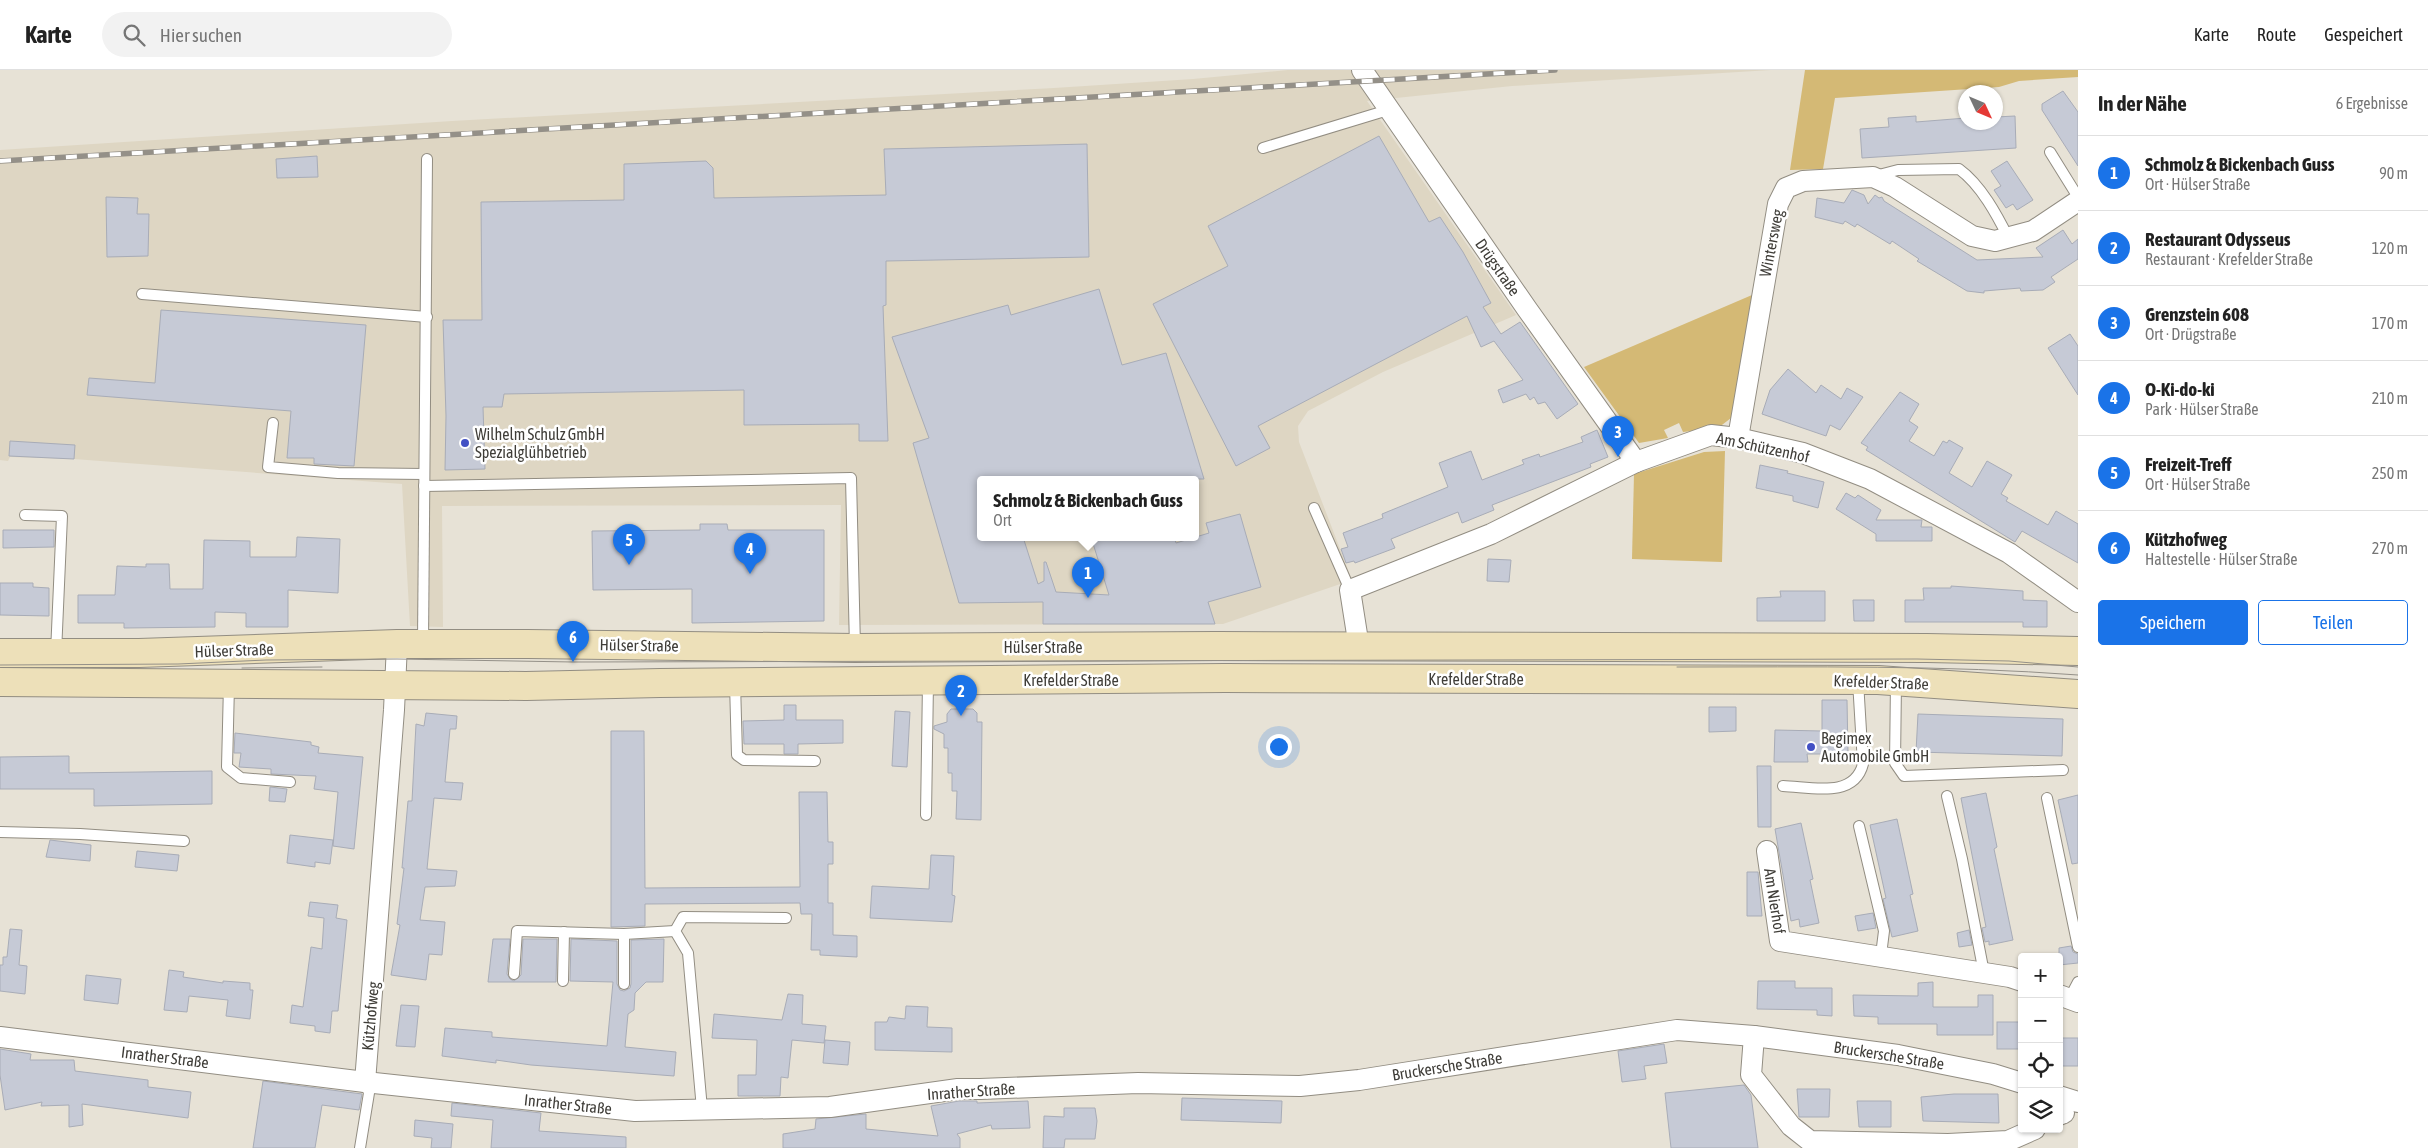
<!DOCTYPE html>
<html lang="de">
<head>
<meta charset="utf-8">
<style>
	body { margin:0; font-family:"Asap Condensed",sans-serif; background:#f2f2f2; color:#222 }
	.controls { position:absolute; right:15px; bottom:15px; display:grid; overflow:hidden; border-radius:5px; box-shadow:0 1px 4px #0004 }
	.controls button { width:45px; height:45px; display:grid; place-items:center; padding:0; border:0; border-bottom:1px solid #e0e0e0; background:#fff; color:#222; font:25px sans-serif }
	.compass { position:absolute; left:1958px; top:15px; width:45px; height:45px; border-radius:50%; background:#fff; box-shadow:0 1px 4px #0004; rotate:134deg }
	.you { position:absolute; left:1278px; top:676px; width:18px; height:18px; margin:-12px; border:4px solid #fff; border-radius:50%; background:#1a73e8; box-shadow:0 0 0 8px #1a73e833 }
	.badge { display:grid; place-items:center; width:32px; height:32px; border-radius:50%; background:#1a73e8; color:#fff; font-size:16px; font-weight:700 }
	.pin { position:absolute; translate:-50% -41px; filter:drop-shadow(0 1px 2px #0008) }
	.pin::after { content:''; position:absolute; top:26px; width:18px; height:15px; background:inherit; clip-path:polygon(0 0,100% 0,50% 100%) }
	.popup { position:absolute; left:977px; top:406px; width:222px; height:65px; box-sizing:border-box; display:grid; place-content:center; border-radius:5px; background:#fff; filter:drop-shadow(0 1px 4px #0005); font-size:16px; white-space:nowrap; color:#767676 }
	.popup b { font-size:19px; color:#222 }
	.popup::after { content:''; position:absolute; left:50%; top:100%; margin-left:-10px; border:10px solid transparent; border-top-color:#fff }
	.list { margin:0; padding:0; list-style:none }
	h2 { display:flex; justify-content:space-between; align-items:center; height:65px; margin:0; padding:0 20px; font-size:21px }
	h2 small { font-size:16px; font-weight:400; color:#767676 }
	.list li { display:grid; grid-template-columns:32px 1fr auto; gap:15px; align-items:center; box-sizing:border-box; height:75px; padding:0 20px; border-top:1px solid #e0e0e0 }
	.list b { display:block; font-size:19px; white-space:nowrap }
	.list p { margin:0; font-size:16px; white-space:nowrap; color:#767676 }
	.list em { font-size:16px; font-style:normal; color:#767676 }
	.actions { display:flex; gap:10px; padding:15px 20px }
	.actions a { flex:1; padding:11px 0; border:1px solid #1a73e8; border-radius:5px; text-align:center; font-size:18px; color:#1a73e8 }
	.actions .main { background:#1a73e8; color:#fff }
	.icon { flex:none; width:28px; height:28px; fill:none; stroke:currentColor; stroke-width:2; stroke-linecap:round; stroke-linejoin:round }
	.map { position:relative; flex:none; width:2078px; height:1078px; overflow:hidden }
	header { display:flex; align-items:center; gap:30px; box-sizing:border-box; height:70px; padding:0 25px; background:#fff; border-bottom:1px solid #e0e0e0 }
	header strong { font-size:24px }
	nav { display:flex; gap:28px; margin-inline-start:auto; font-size:18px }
	.search { width:350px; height:45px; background:#f2f2f2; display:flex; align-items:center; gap:12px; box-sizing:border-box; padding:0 18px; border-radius:28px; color:#767676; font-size:19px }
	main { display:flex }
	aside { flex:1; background:#fff }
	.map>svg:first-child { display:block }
</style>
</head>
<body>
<header>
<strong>Karte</strong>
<div class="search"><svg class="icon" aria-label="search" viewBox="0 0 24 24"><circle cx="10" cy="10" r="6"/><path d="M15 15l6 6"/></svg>Hier suchen</div>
<nav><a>Karte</a><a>Route</a><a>Gespeichert</a></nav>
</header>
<main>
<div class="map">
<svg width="2078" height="1078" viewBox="0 0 2078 1078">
	<rect width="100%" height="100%" fill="#e7e2d6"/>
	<path fill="#ded6c3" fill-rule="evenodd" d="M 1288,0 L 1771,0 L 1512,16 L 1367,31 L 1516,245 L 1383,302 L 1308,341 L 1298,356 L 1299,372 L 1352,510 L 1223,554 L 839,555 L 841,435 L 442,436 L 443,557 L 410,556 L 402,414 L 74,389 L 10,387 L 8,391 L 0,390 L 0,80 L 452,51 L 1054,18 L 1193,9 ZM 980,409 L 1196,409 L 1196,467 L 980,467 Z"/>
	<g fill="#d4b975">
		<polygon points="1805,0 2078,0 2078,7 2019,11 1999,17 1835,28 1823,99 1790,100"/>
		<polygon points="1752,225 1731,348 1718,358 1683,362 1679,353 1664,360 1668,368 1639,373 1584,297"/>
		<polygon points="1725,381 1722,492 1632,489 1634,404 1704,382"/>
	</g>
	<g fill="#c6cad6" stroke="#a8acb7">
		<polygon points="2063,21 2078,42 2078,96 2042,40 2042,34"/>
		<polygon points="1916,46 1916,52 1966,48 1966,52 1996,52 1996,47 2015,46 2016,78 1862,88 1860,59 1889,57 1888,48"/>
		<polygon points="1379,66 1429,152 1440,147 1463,182 1491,233 1483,237 1501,264 1520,252 1578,334 1557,349 1545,332 1538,334 1534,327 1530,330 1526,324 1503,333 1498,320 1523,310 1494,271 1481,277 1467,246 1258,356 1270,378 1236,396 1153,234 1228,196 1208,156"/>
		<polygon points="1087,74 1089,187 886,191 886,235 883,236 888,371 859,371 859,354 744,355 744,320 504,324 502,337 483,337 485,399 445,400 446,346 443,250 482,250 481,132 624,130 624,94 706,91 713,98 714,128 886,125 884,79"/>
		<polygon points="317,86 318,107 277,108 276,89"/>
		<polygon points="2007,91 2033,130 2017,140 2013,134 2006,138 1994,120 2001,116 1991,101"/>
		<polygon points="1852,120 1864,125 1868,134 1875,125 1879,128 1882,127 1884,131 1977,190 2043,187 2036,178 2063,160 2072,174 2078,169 2078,189 2051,207 2055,212 2043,220 2021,221 2020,218 1984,221 1984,223 1967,221 1917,191 1919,189 1892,171 1890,174 1857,154 1855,157 1845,151 1843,154 1815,147 1817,128 1844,133"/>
		<polygon points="106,127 138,128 137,144 149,144 148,186 107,187"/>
		<polygon points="1099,219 1122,295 1166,283 1204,409 980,409 980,467 1023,467 1038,514 1044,511 1044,492 1046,492 1056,522 1109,525 1091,467 1134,467 1136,470 1150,467 1174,467 1176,473 1209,463 1206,453 1240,444 1261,517 1208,532 1215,554 1043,554 1043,532 959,533 913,373 929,368 892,267 1008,235 1011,245"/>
		<polygon points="161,240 366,255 354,396 314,394 314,388 287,388 291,341 87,325 89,308 155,313"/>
		<polygon points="2070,264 2078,276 2078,325 2048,278"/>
		<polygon points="1788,299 1816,323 1821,315 1841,329 1847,318 1863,327 1840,360 1830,355 1826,366 1762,344 1770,320"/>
		<polygon points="1900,322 1919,334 1909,351 1918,357 1909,371 1934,386 1943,371 1947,373 1949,370 1963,378 1949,403 1972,417 1987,391 2012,405 2001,424 2008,428 2006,431 2048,455 2056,441 2078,454 2078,493 2022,461 2015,472 1866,380 1868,377 1861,373"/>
		<polygon points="1597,360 1608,387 1590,394 1591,397 1492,435 1494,440 1462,453 1458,442 1391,469 1395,478 1355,493 1354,491 1346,493 1341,479 1348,477 1343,463 1383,448 1382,444 1448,417 1439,393 1471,381 1482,410 1524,394 1522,390 1539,384 1540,387 1583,372 1581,367"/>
		<polygon points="10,371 75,375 74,389 9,386"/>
		<polygon points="1760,395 1788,401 1787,403 1824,412 1818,438 1793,431 1793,426 1756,418"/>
		<polygon points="1846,423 1855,428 1858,425 1881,440 1876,450 1922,450 1921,457 1932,457 1932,471 1876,471 1876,464 1836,439"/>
		<polygon points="700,454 727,454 728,460 824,460 824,551 692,553 692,519 593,520 592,461 700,460"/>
		<polygon points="3,460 54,460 54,477 3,478"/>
		<polygon points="297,467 340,469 338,523 288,520 288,557 246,557 246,543 215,542 215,557 124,558 124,553 78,553 78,525 115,525 117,496 146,497 146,494 169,494 170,519 203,519 204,470 250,471 250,487 296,487"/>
		<polygon points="1488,489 1511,490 1509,512 1487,511"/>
		<polygon points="0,513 33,513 33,517 49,518 49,546 0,545"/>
		<polygon points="1951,516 2023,521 2023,530 2047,531 2047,557 2023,557 2023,552 1905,552 1905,530 1924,530 1923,518 1951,518"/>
		<polygon points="1780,521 1825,521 1825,551 1757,551 1757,528 1781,527"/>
		<polygon points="1853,530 1874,530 1874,551 1854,551"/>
		<polygon points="1822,630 1847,630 1848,684 1807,684 1808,692 1774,692 1775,660 1822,661"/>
		<polygon points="784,635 796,635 796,650 843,650 843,673 798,674 798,684 784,684 784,674 744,674 743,651 784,650"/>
		<polygon points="1709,637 1736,637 1736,661 1709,662"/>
		<polygon points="951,639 973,639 977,643 977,652 982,652 981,750 956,749 957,721 952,721 952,703 948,703 948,678 944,678 944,664 934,659 934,656 947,652 947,644"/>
		<polygon points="895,641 910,642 907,697 892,696"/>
		<polygon points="426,643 457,646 456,659 450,659 445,712 463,713 461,730 434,728 427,799 457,801 455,816 425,817 420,850 445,852 442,885 429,884 426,910 391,905 400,855 397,854 404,798 402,798 408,731 412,731 416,654 424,656"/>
		<polygon points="1918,644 2063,649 2062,686 1916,682"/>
		<polygon points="611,661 644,661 645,818 800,817 799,722 827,722 828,772 833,772 833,794 828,794 828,833 833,833 833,865 857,866 857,887 820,885 820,880 811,880 812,844 801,844 800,833 645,834 645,856 611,857"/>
		<polygon points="235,663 311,672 311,675 319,677 318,683 363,687 354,779 333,776 338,722 314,719 316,706 271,704 271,699 239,697 241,683 234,683"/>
		<polygon points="69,686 69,703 212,701 212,734 94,736 94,719 0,719 0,687"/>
		<polygon points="1757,696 1771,696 1771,757 1758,757"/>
		<polygon points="270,717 287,719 285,732 269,731"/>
		<polygon points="1986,723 1997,777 1994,779 2013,870 1989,875 1989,871 1985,872 1982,858 1986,857 1961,728"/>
		<polygon points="2078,725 2078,793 2072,794 2058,730"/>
		<polygon points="1897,749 1913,824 1910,825 1918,861 1892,867 1883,829 1886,828 1870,755"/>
		<polygon points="1801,753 1813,809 1810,810 1819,853 1800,857 1799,849 1791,851 1775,759"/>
		<polygon points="290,765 333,770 330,794 315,792 315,797 287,793"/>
		<polygon points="50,770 91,775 90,791 46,787"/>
		<polygon points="137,781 179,785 177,801 135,797"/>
		<polygon points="931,785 954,786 952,825 955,826 952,852 870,848 872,816 929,819"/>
		<polygon points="1747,802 1758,802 1762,846 1747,846"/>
		<polygon points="310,832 338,835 336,848 347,850 338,941 332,941 330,963 315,961 315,956 290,953 292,935 303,937 311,877 322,879 324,848 308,846"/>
		<polygon points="1873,843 1876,858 1858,861 1855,846"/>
		<polygon points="10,859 22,860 19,895 27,896 25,924 0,921 0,895 3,895 3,887 7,887"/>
		<polygon points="1969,860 1972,875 1959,877 1957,863"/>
		<polygon points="493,869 510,869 507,904 510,909 514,911 521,905 523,869 557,869 556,912 488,912"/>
		<polygon points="571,869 617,871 617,914 620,920 624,921 630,918 631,914 631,870 664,869 663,912 646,912 635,923 634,940 628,944 625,977 676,982 674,1006 531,995 496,990 496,993 442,986 445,958 492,962 492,967 607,976 613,912 570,911"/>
		<polygon points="2071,876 2073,882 2078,884 2078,893 2059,895 2059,878"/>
		<polygon points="169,900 184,902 183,907 223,913 223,911 250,913 250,920 253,920 250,949 226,946 228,930 189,926 187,942 164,940"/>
		<polygon points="86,905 121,909 118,934 84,930"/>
		<polygon points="1758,911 1795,911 1795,918 1832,918 1832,946 1817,945 1817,940 1757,939"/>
		<polygon points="1933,912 1933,937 1978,937 1978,925 1993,925 1993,965 1937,965 1937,954 1878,954 1878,947 1854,946 1853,925 1918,926 1918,913"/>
		<polygon points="788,924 803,925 802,954 826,956 824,973 792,970 788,1008 781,1007 780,1026 738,1026 738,1005 756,1005 757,970 712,968 714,944 782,950"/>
		<polygon points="401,935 419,936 415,977 396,976"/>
		<polygon points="906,936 928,937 927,957 952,958 952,982 875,980 875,952 887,952 889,947 905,949"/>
		<rect x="1997" y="952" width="25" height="27"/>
		<rect x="2059" y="968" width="19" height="28"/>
		<polygon points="825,970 850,972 848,995 823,993"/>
		<polygon points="1664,974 1667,993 1644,996 1646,1009 1622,1012 1618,981"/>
		<polygon points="0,979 31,984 30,990 74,990 75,1001 148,1010 148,1017 191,1022 188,1048 82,1034 83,1055 69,1057 69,1035 41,1036 42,1032 5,1040 0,1005"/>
		<polygon points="263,1011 362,1024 359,1040 322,1035 315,1078 253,1078"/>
		<polygon points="1744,1015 1751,1025 1758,1078 1671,1078 1665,1023"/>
		<polygon points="1797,1019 1830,1019 1829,1047 1799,1047"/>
		<polygon points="1954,1024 1998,1024 1999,1053 1923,1051 1921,1027"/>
		<polygon points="1182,1028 1282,1031 1281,1053 1181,1050"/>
		<polygon points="959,1031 977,1031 977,1033 1028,1031 1030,1058 992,1059 991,1055 957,1064 960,1068 960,1078 783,1078 783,1064 815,1059 816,1049 866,1044 866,1059 938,1066 931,1036"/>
		<polygon points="1857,1031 1891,1031 1891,1057 1859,1057"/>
		<polygon points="452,1033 541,1043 539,1061 626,1067 626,1078 491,1078 493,1050 451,1046"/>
		<polygon points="1064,1038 1095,1038 1097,1051 1095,1069 1065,1069 1064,1078 1043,1078 1044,1046 1064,1047"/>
		<polygon points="415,1050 453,1054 451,1078 431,1078 432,1068 414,1066"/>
	</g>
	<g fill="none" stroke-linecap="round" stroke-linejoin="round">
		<g stroke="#928d82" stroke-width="12">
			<g id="lane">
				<polyline points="1263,78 1388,40"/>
				<polyline points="2050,82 2078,127"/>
				<path d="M 1875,106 L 1898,100 L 1959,99 C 1981,115 1997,145 2009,169"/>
				<polyline points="142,224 427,247"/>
				<polyline points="273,353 268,397 338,403 424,404"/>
				<polyline points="424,416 851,408 855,577"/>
				<polyline points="1314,438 1350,520"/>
				<polyline points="25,445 62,446 56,583"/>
				<polyline points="423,573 427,89"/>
				<polyline points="1896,612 1895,693 1904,706 2063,700"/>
				<polyline points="735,613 737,685 744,690 815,691"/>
				<polyline points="229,615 227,697 241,708 290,712"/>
				<path d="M 1783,716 C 1811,717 1854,729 1863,694 L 1858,611"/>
				<polyline points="1947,726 1962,789 1984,903"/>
				<polyline points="2047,728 2078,877"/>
				<polyline points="926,745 928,612"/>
				<polyline points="1859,756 1884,861 1881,885"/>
				<polyline points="0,762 80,764 184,771"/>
				<polyline points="624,864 624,914"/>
				<polyline points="514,904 517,861 624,864 675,861"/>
				<polyline points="563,911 564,862"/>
				<polyline points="2069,929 2078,912"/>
				<polyline points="702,1039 688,883 675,861 683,847 786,848"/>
				<polyline points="360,1078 369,1023 365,1012"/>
			</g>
		</g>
		<g stroke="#928d82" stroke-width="22">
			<g id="street">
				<polyline points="1362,0 1527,239 1636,392"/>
				<polyline points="1738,368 1778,134 1786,118 1803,111 1873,107 1895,117 1972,166 1995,171 2033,161 2078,131"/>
				<polyline points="1359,577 1350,520 1491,464 1636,392 1711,365 1738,368 1803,383 1870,409 2009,483 2078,532"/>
				<polyline points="1767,781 1780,871 2010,907 2022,911"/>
				<polyline points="2059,925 2078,932"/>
				<polyline points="1754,966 1751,1005 1791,1056 1810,1071 1948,1074 2008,1071 2035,1059"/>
				<polyline points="0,967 365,1012 635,1041 830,1037 958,1019 980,1019 1138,1013 1300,1016 1359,1010 1677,960 1754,966 1898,985 1993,1004 2022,1013"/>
				<polyline points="365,1012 394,640 397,574"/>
				<polyline points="2059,1026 2078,1032"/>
				<polyline points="2059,1045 2064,1043"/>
			</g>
		</g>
		<g stroke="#928d82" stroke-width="30">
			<g id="secondary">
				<polyline points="0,583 139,583 397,574 528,574 855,578 1217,576 1927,578 2078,581"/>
				<polyline points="0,612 526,616 660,613 1225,608 1878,610 2078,624"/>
			</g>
		</g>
		<use href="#lane" stroke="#fff" stroke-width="10"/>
		<use href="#street" stroke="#fff" stroke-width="20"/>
		<use href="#secondary" stroke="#ede0b9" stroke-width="28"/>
		<g stroke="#949088" stroke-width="1">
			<polyline points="0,595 178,594 266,590 397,589 573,592 1917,589 2009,591 2078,597"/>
			<path d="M 1677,597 C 1811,597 1945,595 2078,605"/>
			<polyline points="242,598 322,597"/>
		</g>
		<g stroke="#949088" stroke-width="5.5">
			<polyline id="rail" points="0,91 1555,0"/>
		</g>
		<use href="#rail" stroke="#fff" stroke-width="4" stroke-dasharray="11" stroke-linecap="butt"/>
	</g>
	<g fill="#4250c4" stroke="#fff" stroke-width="2">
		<circle cx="465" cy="373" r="5"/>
		<circle cx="1811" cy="677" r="5"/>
	</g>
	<g text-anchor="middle" stroke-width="5" stroke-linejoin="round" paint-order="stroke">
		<g font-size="16" fill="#3f3d38" stroke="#fff">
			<text transform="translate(1771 173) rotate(-79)" y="6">Wintersweg</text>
			<text transform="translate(1498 197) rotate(55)" y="6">Drügstraße</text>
			<text transform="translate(1763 377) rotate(12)" y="6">Am Schützenhof</text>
			<text transform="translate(639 575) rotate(1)" y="6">Hülser Straße</text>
			<text x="1043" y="583">Hülser Straße</text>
			<text transform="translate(234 580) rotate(-2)" y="6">Hülser Straße</text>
			<text x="1476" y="615">Krefelder Straße</text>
			<text x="1071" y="616">Krefelder Straße</text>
			<text transform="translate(1881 612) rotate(2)" y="6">Krefelder Straße</text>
			<text transform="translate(1775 831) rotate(81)" y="6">Am Nierhof</text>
			<text transform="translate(370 946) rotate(-85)" y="6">Kützhofweg</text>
			<text transform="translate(1889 985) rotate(9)" y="6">Bruckersche Straße</text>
			<text transform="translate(165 987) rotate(7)" y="6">Inrather Straße</text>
			<text transform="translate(1447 996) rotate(-9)" y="6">Bruckersche Straße</text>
			<text transform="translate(971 1021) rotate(-4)" y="6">Inrather Straße</text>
			<text transform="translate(568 1034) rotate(6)" y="6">Inrather Straße</text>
		</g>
		<g font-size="16" fill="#3f3d38" stroke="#fff" text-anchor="start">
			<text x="475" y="370">Wilhelm Schulz GmbH<tspan x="475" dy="18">Spezialglühbetrieb</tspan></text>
			<text x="1821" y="674">Begimex<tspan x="1821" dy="18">Automobile GmbH</tspan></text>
		</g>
	</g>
</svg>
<div class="controls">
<button>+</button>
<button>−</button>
<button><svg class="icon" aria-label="locate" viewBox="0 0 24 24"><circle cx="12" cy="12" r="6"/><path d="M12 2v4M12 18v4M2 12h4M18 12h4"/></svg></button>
<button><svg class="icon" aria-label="layers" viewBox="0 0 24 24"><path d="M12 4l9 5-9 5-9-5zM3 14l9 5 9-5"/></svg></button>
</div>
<svg class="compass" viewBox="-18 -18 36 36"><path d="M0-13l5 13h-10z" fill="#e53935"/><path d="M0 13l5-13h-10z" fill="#767676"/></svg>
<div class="you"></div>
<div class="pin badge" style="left:1088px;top:528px">1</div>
<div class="popup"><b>Schmolz &amp; Bickenbach Guss</b>Ort</div>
<div class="pin badge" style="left:961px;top:646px">2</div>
<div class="pin badge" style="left:1618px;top:387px">3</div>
<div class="pin badge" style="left:750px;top:504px">4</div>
<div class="pin badge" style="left:629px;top:495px">5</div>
<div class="pin badge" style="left:573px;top:592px">6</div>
</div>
<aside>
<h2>In der Nähe<small>6 Ergebnisse</small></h2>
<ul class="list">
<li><span class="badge">1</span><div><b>Schmolz &amp; Bickenbach Guss</b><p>Ort · Hülser Straße</p></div><em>90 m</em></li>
<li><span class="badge">2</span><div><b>Restaurant Odysseus</b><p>Restaurant · Krefelder Straße</p></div><em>120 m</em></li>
<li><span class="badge">3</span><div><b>Grenzstein 608</b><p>Ort · Drügstraße</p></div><em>170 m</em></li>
<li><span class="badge">4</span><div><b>O-Ki-do-ki</b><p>Park · Hülser Straße</p></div><em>210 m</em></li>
<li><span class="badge">5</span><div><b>Freizeit-Treff</b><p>Ort · Hülser Straße</p></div><em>250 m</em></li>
<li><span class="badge">6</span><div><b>Kützhofweg</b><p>Haltestelle · Hülser Straße</p></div><em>270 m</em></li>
</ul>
<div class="actions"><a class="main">Speichern</a><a>Teilen</a></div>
</aside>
</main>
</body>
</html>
